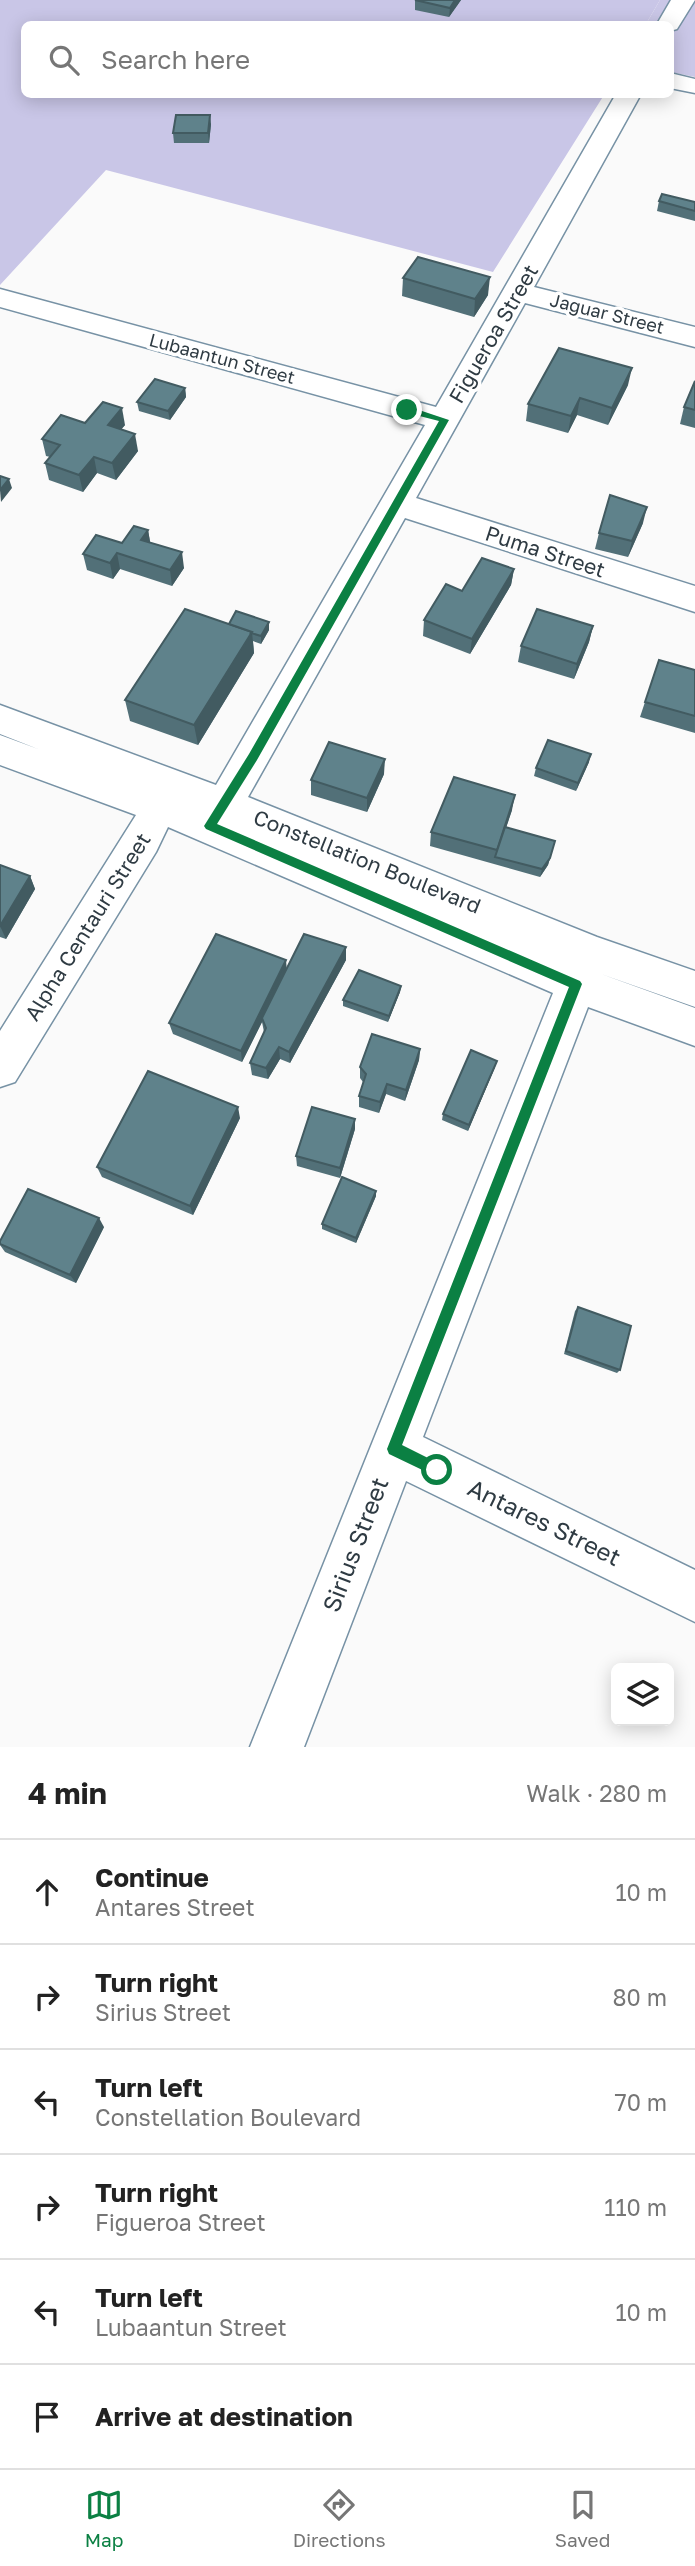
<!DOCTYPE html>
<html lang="en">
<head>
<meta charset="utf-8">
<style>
	body { margin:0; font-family:"Golos Text",sans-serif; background:#f2f2f2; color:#222 }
	.controls { position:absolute; right:21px; bottom:21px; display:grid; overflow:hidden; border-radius:10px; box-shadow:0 4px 18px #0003 }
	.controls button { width:63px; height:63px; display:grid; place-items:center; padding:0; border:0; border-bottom:2px solid #e0e0e0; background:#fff; color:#222; font:35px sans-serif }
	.stop { position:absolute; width:21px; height:21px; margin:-16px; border:5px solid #0b8043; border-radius:50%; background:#fff }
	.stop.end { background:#0b8043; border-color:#fff; box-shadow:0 2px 7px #0008 }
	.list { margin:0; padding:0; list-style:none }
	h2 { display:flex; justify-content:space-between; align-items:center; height:91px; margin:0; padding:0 28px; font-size:30px }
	h2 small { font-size:23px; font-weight:400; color:#767676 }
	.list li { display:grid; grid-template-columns:46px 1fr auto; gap:21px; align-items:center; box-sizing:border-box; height:105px; padding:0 28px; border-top:2px solid #e0e0e0 }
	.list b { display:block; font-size:26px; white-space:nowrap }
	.list p { margin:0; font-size:23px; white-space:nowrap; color:#767676 }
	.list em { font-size:23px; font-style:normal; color:#767676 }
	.icon { flex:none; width:38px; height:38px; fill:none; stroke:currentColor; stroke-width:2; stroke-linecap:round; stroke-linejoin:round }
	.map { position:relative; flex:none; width:695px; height:1747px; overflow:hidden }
	.search { position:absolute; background:#fff; box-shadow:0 4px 18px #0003; left:21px; right:21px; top:21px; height:77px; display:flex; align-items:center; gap:18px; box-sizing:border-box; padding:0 24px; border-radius:10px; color:#767676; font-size:26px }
	.sheet { height:721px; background:#fff }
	nav { display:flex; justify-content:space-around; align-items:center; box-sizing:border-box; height:98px; border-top:2px solid #e0e0e0; background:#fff; font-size:19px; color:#767676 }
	nav a { display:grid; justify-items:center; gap:4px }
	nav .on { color:#0b8043 }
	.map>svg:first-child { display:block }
</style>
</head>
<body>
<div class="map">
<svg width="695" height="1747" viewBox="0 0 695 1747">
	<rect width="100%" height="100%" fill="#fafafa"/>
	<polygon fill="#cac7e7" points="660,0 695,0 695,77 671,72 670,24 646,24"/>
	<polygon fill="#c9c6e7" points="0,0 660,0 646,24 24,24 24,94 604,95 493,272 106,170 0,285"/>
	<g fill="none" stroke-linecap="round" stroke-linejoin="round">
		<g stroke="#7792a5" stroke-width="3">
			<g id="minor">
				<polygon points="671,0 695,0 677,29 670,31 670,24 657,24"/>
				<polygon points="670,73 695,79 695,93 670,88"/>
				<polygon points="616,94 641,94 534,287 695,327 695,347 525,303 416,498 695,586 695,612 405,518 248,797 597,937 695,971 695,1007 601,974 695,1008 695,1046 588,1007 423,1437 695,1570 695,1622 406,1481 304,1747 250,1747 553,993 168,827 156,852 15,1082 0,1087 0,1031 136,815 0,765 0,735 38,749 0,734 0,705 216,785 425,425 0,307 0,289 436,407"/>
			</g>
		</g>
		<use href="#minor" fill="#fff" fill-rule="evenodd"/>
	</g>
	<g fill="#527078">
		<polygon points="415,0 461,0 449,17 415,10"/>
		<polygon points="211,124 209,143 174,143 173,133"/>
		<polygon points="659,201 695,202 695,221 657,211"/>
		<polygon points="403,278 488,295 474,317 402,296"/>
		<polygon points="695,381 695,428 680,424 684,407"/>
		<polygon points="628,385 608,425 577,415 568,433 526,421 528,404"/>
		<polygon points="185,388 186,397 170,420 139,411 137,402"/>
		<polygon points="85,423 125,425 121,429 138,451 116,480 97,473 83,492 49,480 45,463 50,457 46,456 42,439"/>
		<polygon points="643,523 628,557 595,549 599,533"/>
		<polygon points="148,530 150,542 184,568 172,586 120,569 113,579 87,570 83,554 122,543"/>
		<polygon points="514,569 511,585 470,654 423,636 424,620 462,591"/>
		<polygon points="229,624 269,630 261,644 253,641 254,653 198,745 130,721 125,700"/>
		<polygon points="593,626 589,642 574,679 518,662 521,646"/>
		<polygon points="695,670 695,733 640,717 645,702"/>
		<polygon points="589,762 576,791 534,776 536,768"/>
		<polygon points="384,774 367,812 311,795 311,780"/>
		<polygon points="512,810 506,828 555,841 548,865 540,877 430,846 431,832"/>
		<polygon points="0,865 30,876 35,889 6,939 0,937"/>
		<polygon points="346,947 346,960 290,1063 280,1059 268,1079 252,1075 250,1063 264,1032 262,1022 242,1062 173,1034 169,1023 287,969"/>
		<polygon points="401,986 400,992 388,1022 343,1006 343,1000"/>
		<polygon points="420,1049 419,1060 405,1101 386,1094 379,1113 359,1107 359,1096 363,1082 360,1078 360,1067"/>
		<polygon points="495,1067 468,1131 442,1120 443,1114"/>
		<polygon points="240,1118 193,1215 102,1177 97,1167"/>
		<polygon points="355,1129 340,1178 297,1166 296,1156"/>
		<polygon points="376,1191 376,1196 356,1243 322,1229 322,1224"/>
		<polygon points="104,1227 76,1283 5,1252 0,1245 0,1241"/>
		<polygon points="578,1307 620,1370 617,1373 564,1354 575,1311"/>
	</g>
	<g fill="#425b61">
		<polygon points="455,0 461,0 449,17 450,8"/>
		<polygon points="210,115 211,124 209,143 208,133"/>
		<polygon points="490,277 488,295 474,317 475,299"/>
		<polygon points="632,368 628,385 608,425 612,408"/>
		<polygon points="185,388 186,397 170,420 168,411"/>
		<polygon points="580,398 577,415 568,433 571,416"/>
		<polygon points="122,408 125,425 111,442 108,425"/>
		<polygon points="135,434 138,451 116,480 112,463"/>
		<polygon points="94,457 97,473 83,492 79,475"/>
		<polygon points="9,479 12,488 1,502 0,490"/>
		<polygon points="647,507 643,523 628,557 632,541"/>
		<polygon points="148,530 151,547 141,540"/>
		<polygon points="182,552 184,568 172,586 170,570"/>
		<polygon points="117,553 120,569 113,579 110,563"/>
		<polygon points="514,569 511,585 470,654 472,639"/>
		<polygon points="269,622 269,630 261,644 261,636"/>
		<polygon points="593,626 589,642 574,679 577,664"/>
		<polygon points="252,632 254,653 198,745 194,725"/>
		<polygon points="591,754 589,762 576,791 578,783"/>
		<polygon points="385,759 384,774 367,812 367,798"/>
		<polygon points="515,795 512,810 496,857 495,857"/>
		<polygon points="555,841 548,865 540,877 542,869"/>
		<polygon points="30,876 35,889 6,939 0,926"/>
		<polygon points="346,947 346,960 290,1063 289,1052"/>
		<polygon points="286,960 287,972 262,1018 262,1022 242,1062 241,1051"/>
		<polygon points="401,986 400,992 388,1022 389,1016"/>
		<polygon points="279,1047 280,1059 268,1079 266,1068"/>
		<polygon points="420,1049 419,1060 405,1101 406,1090"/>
		<polygon points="497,1061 495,1067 468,1131 469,1125"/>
		<polygon points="387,1084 386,1094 379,1113 380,1102"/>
		<polygon points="238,1107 240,1118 193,1215 190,1206"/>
		<polygon points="355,1119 355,1129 340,1178 340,1168"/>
		<polygon points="376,1191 376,1196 356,1243 356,1238"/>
		<polygon points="99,1218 104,1227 76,1283 70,1275"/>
	</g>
	<g fill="#5f828b" stroke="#425b61" stroke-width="2">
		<polygon points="415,0 455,0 450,8"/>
		<polygon points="176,115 210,115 208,133 173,133"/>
		<polygon points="662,194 695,202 695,211 659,201"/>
		<polygon points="418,257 490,277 475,299 403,278"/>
		<polygon points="559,348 632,368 612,408 580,398 571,416 528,404"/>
		<polygon points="155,379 185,388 168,411 137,402"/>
		<polygon points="695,381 695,410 684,407"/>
		<polygon points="103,402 122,408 108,425 135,434 112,463 94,457 79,475 45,463 60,445 42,439 61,415 85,423"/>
		<polygon points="0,476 9,479 0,490"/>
		<polygon points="610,495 647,507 632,541 599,533"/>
		<polygon points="134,526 148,530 141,540 182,552 170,570 117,553 110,563 83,554 96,535 122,543"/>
		<polygon points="482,558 514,569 472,639 424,620 446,584 462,591"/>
		<polygon points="185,609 252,632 194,725 125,700"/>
		<polygon points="537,609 593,626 577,664 521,646"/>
		<polygon points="236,611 269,622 261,636 251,633 252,632 229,624"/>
		<polygon points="659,660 695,670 695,716 645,702"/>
		<polygon points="548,740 591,754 578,783 536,768"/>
		<polygon points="329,742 385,759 367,798 311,780"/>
		<polygon points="454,777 515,795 497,850 431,832"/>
		<polygon points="505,827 555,841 550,858 542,869 495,857"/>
		<polygon points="0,865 30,876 0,926"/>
		<polygon points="216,934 286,960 241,1051 169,1023"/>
		<polygon points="304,934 346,947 289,1052 279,1047 266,1068 250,1063 266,1028 262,1018"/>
		<polygon points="359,970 401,986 389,1016 343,1000"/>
		<polygon points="372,1034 420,1049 406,1090 387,1084 380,1102 359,1096 366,1074 360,1067"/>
		<polygon points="471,1050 497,1061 469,1125 443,1114"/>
		<polygon points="148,1071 238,1107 190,1206 97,1167"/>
		<polygon points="312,1107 355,1119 340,1168 296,1156"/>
		<polygon points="342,1177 376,1191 356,1238 322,1224"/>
		<polygon points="28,1189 99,1218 70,1275 0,1244 0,1241"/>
		<polygon points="578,1307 631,1326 620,1370 566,1351"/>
	</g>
	<polygon fill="#0b8043" points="407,406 449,420 257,760 217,824 580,981 582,984 402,1445 442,1465 444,1470 442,1475 437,1477 389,1454 387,1449 569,987 206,829 204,826 249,754 439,421 404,412 404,407"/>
	<g text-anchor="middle" stroke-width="7" stroke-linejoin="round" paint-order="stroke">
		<g font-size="18" fill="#2f3b43" stroke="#fff">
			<text transform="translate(607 314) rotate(14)" y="6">Jaguar Street</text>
			<text transform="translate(222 359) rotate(15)" y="6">Lubaantun Street</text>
		</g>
		<g font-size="21" fill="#2f3b43" stroke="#fff">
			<text transform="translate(494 334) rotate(-60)" y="7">Figueroa Street</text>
			<text transform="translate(545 552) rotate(18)" y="7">Puma Street</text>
			<text transform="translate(367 862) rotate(22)" y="7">Constellation Boulevard</text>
			<text transform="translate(88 927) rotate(-58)" y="7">Alpha Centauri Street</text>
		</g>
		<g font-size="24" fill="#2f3b43" stroke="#fff">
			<text transform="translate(544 1523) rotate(26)" y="8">Antares Street</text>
			<text transform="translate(356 1545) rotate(-69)" y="8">Sirius Street</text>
		</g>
	</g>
</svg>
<div class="controls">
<button><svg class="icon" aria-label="layers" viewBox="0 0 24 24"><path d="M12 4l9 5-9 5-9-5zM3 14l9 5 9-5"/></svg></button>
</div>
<div class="stop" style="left:437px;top:1470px"></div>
<div class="stop end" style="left:407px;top:410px"></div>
<div class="search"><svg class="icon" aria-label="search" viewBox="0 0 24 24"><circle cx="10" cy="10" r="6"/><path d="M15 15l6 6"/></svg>Search here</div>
</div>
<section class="sheet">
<h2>4 min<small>Walk · 280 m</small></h2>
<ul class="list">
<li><svg class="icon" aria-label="ahead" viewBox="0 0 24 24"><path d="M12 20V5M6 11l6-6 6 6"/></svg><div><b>Continue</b><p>Antares Street</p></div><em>10 m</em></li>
<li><svg class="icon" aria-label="right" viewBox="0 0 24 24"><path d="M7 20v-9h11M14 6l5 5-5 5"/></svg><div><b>Turn right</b><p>Sirius Street</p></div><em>80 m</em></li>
<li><svg class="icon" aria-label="left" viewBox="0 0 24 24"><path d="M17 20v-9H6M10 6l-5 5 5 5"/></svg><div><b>Turn left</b><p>Constellation Boulevard</p></div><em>70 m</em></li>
<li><svg class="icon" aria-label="right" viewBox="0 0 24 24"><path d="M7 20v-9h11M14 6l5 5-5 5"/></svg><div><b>Turn right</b><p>Figueroa Street</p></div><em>110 m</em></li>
<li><svg class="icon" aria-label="left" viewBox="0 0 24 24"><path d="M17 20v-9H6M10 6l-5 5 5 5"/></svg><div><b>Turn left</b><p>Lubaantun Street</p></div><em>10 m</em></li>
<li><svg class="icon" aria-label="arrive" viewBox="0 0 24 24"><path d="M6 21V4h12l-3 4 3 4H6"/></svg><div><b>Arrive at destination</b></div></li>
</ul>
</section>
<nav>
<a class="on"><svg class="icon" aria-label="map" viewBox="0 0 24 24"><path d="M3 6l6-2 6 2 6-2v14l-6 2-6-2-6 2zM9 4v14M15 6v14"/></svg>Map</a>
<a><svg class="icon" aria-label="directions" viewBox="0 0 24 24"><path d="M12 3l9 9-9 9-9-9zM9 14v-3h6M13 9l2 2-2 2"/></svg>Directions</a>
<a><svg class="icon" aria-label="saved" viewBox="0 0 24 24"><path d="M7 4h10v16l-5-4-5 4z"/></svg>Saved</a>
</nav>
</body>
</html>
